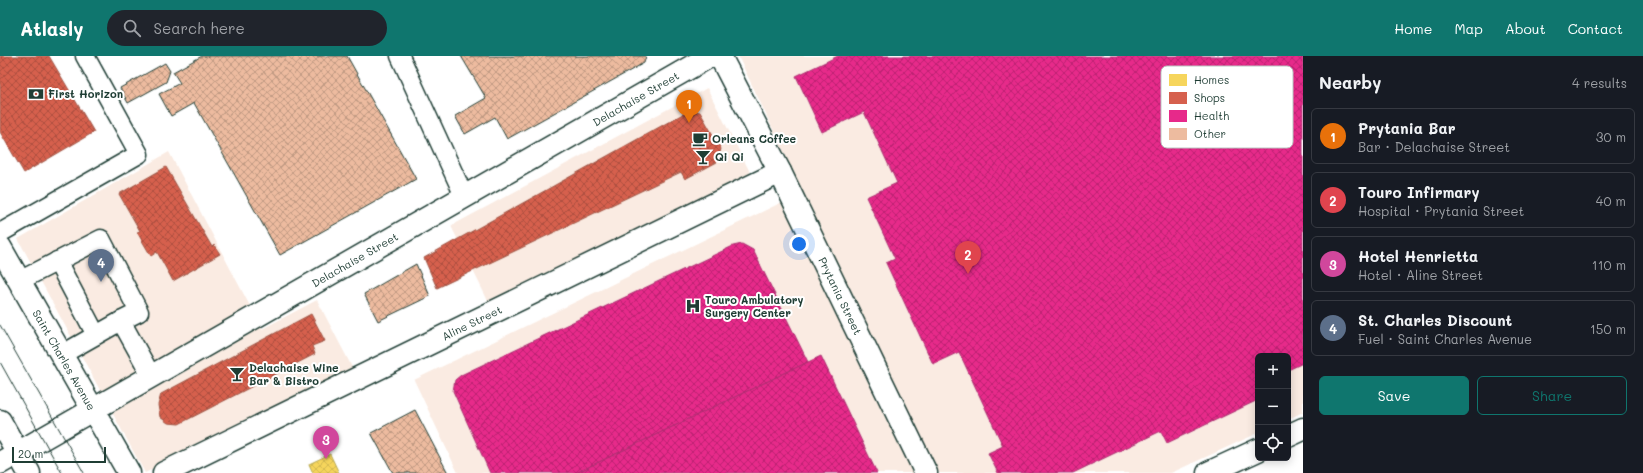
<!DOCTYPE html>
<html lang="en">
<head>
<meta charset="utf-8">
<style>
	body { margin:0; font-family:Mali,sans-serif; background:#20242c; color:#f1f3f6 }
	.controls { position:absolute; right:12px; bottom:12px; display:grid; overflow:hidden; border-radius:6px; box-shadow:0 2px 10px #0003 }
	.controls button { width:36px; height:36px; display:grid; place-items:center; padding:0; border:0; border-bottom:1px solid #363941; background:#171b24; color:#f1f3f6; font:20px sans-serif }
	.scale { position:absolute; left:12px; bottom:10px; width:94px; box-sizing:border-box; padding-left:4px; border:2px solid #1f3d34; border-top:0; font-size:11px; line-height:14px; white-space:nowrap; color:#1f3d34; -webkit-text-stroke:3px #fff; paint-order:stroke }
	.you { position:absolute; left:799px; top:188px; width:14px; height:14px; margin:-10px; border:3px solid #fff; border-radius:50%; background:#1a73e8; box-shadow:0 0 0 6px #1a73e833 }
	.badge { display:grid; place-items:center; width:26px; height:26px; border-radius:50%; background:#0f766e; color:#fff; font-size:13px; font-weight:700 }
	.pin { position:absolute; translate:-50% -33px; filter:drop-shadow(0 1px 2px #0008) }
	.pin::after { content:''; position:absolute; top:21px; width:14px; height:12px; background:inherit; clip-path:polygon(0 0,100% 0,50% 100%) }
	.list { margin:0; padding:0; list-style:none }
	h2 { display:flex; justify-content:space-between; align-items:center; height:52px; margin:0; padding:0 16px; font-size:17px }
	h2 small { font-size:13px; font-weight:400; color:#9ea1a6 }
	.list li { display:grid; grid-template-columns:26px 1fr auto; gap:12px; align-items:center; box-sizing:border-box; height:56px; margin:0 8px 8px; padding:0 8px; border:1px solid #363941; border-radius:6px }
	.list b { display:block; font-size:15px; white-space:nowrap }
	.list p { margin:0; font-size:13px; white-space:nowrap; color:#9ea1a6 }
	.list em { font-size:13px; font-style:normal; color:#9ea1a6 }
	.actions { display:flex; gap:8px; padding:12px 16px }
	.actions a { flex:1; padding:9px 0; border:1px solid #0f766e; border-radius:6px; text-align:center; font-size:14px; color:#0f766e }
	.actions .main { background:#0f766e; color:#fff }
	.icon { flex:none; width:22px; height:22px; fill:none; stroke:currentColor; stroke-width:2; stroke-linecap:round; stroke-linejoin:round }
	.map { position:relative; flex:none; width:1303px; height:417px; overflow:hidden }
	header { display:flex; align-items:center; gap:24px; box-sizing:border-box; height:56px; padding:0 20px; background:#0f766e; color:#fff }
	header strong { font-size:19px }
	nav { display:flex; gap:22px; margin-inline-start:auto; font-size:14px }
	.search { width:280px; height:36px; background:#20242c; display:flex; align-items:center; gap:10px; box-sizing:border-box; padding:0 14px; border-radius:22px; color:#9ea1a6; font-size:15px }
	main { display:flex }
	aside { flex:1; background:#171b24 }
	.map>svg:first-child { display:block }
</style>
</head>
<body>
<header>
<strong>Atlasly</strong>
<div class="search"><svg class="icon" aria-label="search" viewBox="0 0 24 24"><circle cx="10" cy="10" r="6"/><path d="M15 15l6 6"/></svg>Search here</div>
<nav><a>Home</a><a>Map</a><a>About</a><a>Contact</a></nav>
</header>
<main>
<div class="map">
<svg width="1303" height="417" viewBox="0 0 1303 417">
	<defs>
		<pattern id="homes-cross-hatch" width="8" height="8" patternUnits="userSpaceOnUse"><rect width="8" height="8" fill="#f6d55c"/><path d="M0 0l8 8M0 8l8-8" fill="none" stroke="#d2b851"/></pattern>
		<pattern id="shops-cross-hatch" width="8" height="8" patternUnits="userSpaceOnUse"><rect width="8" height="8" fill="#d6604d"/><path d="M0 0l8 8M0 8l8-8" fill="none" stroke="#ad5041"/></pattern>
		<pattern id="health-cross-hatch" width="8" height="8" patternUnits="userSpaceOnUse"><rect width="8" height="8" fill="#e7298a"/><path d="M0 0l8 8M0 8l8-8" fill="none" stroke="#bb2472"/></pattern>
		<pattern id="building-cross-hatch" width="8" height="8" patternUnits="userSpaceOnUse"><rect width="8" height="8" fill="#edbb9f"/><path d="M0 0l8 8M0 8l8-8" fill="none" stroke="#bf9982"/></pattern>
	</defs>
	<rect width="100%" height="100%" fill="#fff"/>
	<filter id="ink" filterUnits="userSpaceOnUse"><feTurbulence type="fractalNoise" baseFrequency=".025" numOctaves="2"/><feDisplacementMap in="SourceGraphic" scale="8" xChannelSelector="R" yChannelSelector="G"/><feConvolveMatrix kernelMatrix="1 2 1 2 8 2 1 2 1" color-interpolation-filters="sRGB"/></filter>
	<g filter="url(#ink)">
		<g fill="#faebe2">
			<polygon points="738,0 1303,0 1303,356 1288,363 1288,300 1258,300 1258,377 1171,417 458,417 414,324 803,136"/>
			<polygon points="707,32 751,118 488,245 451,170"/>
			<polygon points="169,96 262,273 317,244 353,313 145,417 18,183"/>
		</g>
		<polygon fill="url(#homes-cross-hatch)" stroke="#b6a750" points="330,398 339,417 313,417 309,408"/>
		<g fill="url(#shops-cross-hatch)" stroke="#9f5646">
			<polygon points="0,0 49,0 94,76 24,117 0,76"/>
			<polygon points="690,54 700,56 721,93 717,106 685,123 681,116 437,232 424,202"/>
			<polygon points="166,111 212,191 214,189 220,198 173,225 157,196 151,200 137,176 140,175 119,138"/>
			<polygon points="311,258 325,285 312,290 315,298 179,368 168,367 160,361 158,349 161,338"/>
		</g>
		<g fill="url(#health-cross-hatch)" stroke="#ab2f70">
			<polygon points="838,0 1303,0 1303,307 1288,314 1288,300 1258,300 1258,344 1167,387 1161,375 1073,417 998,417 988,397 1003,390 959,296 933,308 886,207 895,203 866,141 897,127 864,56 822,76 796,20"/>
			<polygon points="742,188 753,194 808,306 576,417 490,417 453,335 455,324 461,319 733,190"/>
			<polygon points="821,300 877,417 576,417 808,306"/>
		</g>
		<g fill="url(#building-cross-hatch)" stroke="#1f3d34">
			<polygon points="202,0 347,0 416,123 280,199 194,47 171,60 159,38 180,27 173,16"/>
			<polygon points="461,0 646,0 644,7 507,83 495,61 465,78 455,60 486,42"/>
			<polygon points="165,7 170,15 166,26 128,47 120,32"/>
			<polygon points="416,208 430,240 378,265 364,238"/>
			<polygon points="415,354 448,417 393,417 371,377"/>
		</g>
		<g fill="none" stroke-linecap="round" stroke-linejoin="round">
			<g stroke="#1f3d34" stroke-width="21">
				<g id="lane">
					<polyline points="400,0 465,142"/>
					<polyline points="0,177 139,98 85,0"/>
					<polyline points="57,205 96,279"/>
					<polyline points="19,225 101,183 139,256 121,265 152,321"/>
					<polyline points="61,299 121,265"/>
				</g>
			</g>
			<g stroke="#1f3d34" stroke-width="25">
				<g id="street">
					<polyline points="720,0 780,116 926,417"/>
					<polyline points="1288,380 1303,373"/>
					<polyline points="0,407 710,0"/>
					<polyline points="164,417 780,116"/>
					<polyline points="1208,417 1258,394"/>
				</g>
			</g>
			<g stroke="#1f3d34" stroke-width="25">
				<g id="secondary">
					<polyline points="0,191 129,417"/>
					<polyline points="0,365 29,417"/>
				</g>
			</g>
			<use href="#lane" stroke="#fff" stroke-width="18"/>
			<use href="#street" stroke="#fff" stroke-width="22"/>
			<use href="#secondary" stroke="#fff" stroke-width="22"/>
			<g stroke="#1f3d34" stroke-width="1">
				<polyline points="0,269 84,417"/>
				<polyline points="0,306 62,417"/>
			</g>
		</g>
	</g>
	<defs>
		<g id="bank-bare" transform="scale(1.2)"><path d="M-6-4H6V4H-6ZM0-2.3a2.3 2.3 0 1 0 0 4.6a2.3 2.3 0 1 0 0-4.6Z" fill="#1f3d34" stroke="#fff" stroke-width="2.5" paint-order="stroke"/></g>
		<g id="cafe-bare" transform="scale(1.2)"><path d="M-5.5-4.5H6V0H3Q3 3.5 0 3.5H-2.5Q-5.5 3.5-5.5 0ZM3-3.2v2h1.7v-2ZM-6 4.5H4V6H-6Z" fill="#1f3d34" stroke="#fff" stroke-width="2.5" paint-order="stroke"/></g>
		<g id="bar-bare" transform="scale(1.2)"><path d="M-6-5H6L.8 .8V4.5H3.5V6h-7V4.5H-.8V.8Z" fill="#1f3d34" stroke="#fff" stroke-width="2.5" paint-order="stroke"/></g>
		<g id="hospital-bare" transform="scale(1.2)"><path d="M-5-5h3v3.5h4V-5h3V5h-3V1.5h-4V5h-3Z" fill="#1f3d34" stroke="#fff" stroke-width="2.5" paint-order="stroke"/></g>
	</defs>
	<g fill-rule="evenodd">
		<use href="#bank-bare" x="36" y="38"/>
		<use href="#cafe-bare" x="700" y="83"/>
		<use href="#bar-bare" x="703" y="101"/>
		<use href="#hospital-bare" x="693" y="250"/>
		<use href="#bar-bare" x="237" y="318"/>
	</g>
	<g text-anchor="middle" stroke-width="4" stroke-linejoin="round" paint-order="stroke">
		<g font-size="11" font-weight="bold" fill="#1f3d34" stroke="#fff" text-anchor="start">
			<text x="48" y="42">First Horizon</text>
			<text x="712" y="87">Orleans Coffee</text>
			<text x="715" y="105">Qi Qi</text>
			<text x="705" y="248">Touro Ambulatory<tspan x="705" dy="13">Surgery Center</tspan></text>
			<text x="249" y="316">Delachaise Wine<tspan x="249" dy="13">Bar &amp; Bistro</tspan></text>
		</g>
		<g font-size="11" fill="#1f3d34" stroke="#fff">
			<text transform="translate(636 43) rotate(-30)" y="4">Delachaise Street</text>
			<text transform="translate(355 204) rotate(-30)" y="4">Delachaise Street</text>
			<text transform="translate(840 240) rotate(64)" y="4">Prytania Street</text>
			<text transform="translate(472 267) rotate(-26)" y="4">Aline Street</text>
			<text transform="translate(64 304) rotate(60)" y="4">Saint Charles Avenue</text>
		</g>
	</g>
	<rect x="1161" y="10" width="132" height="82" rx="6" fill="#fff" stroke="#bcc5c2" stroke-width="1"/>
	<rect x="1169" y="18" width="18" height="12" fill="#f6d55c"/>
	<rect x="1169" y="36" width="18" height="12" fill="#d6604d"/>
	<rect x="1169" y="54" width="18" height="12" fill="#e7298a"/>
	<rect x="1169" y="72" width="18" height="12" fill="#edbb9f"/>
	<g font-size="11" fill="#1f3d34">
		<text x="1194" y="28">Homes</text>
		<text x="1194" y="46">Shops</text>
		<text x="1194" y="64">Health</text>
		<text x="1194" y="82">Other</text>
	</g>
</svg>
<div class="controls">
<button>+</button>
<button>−</button>
<button><svg class="icon" aria-label="locate" viewBox="0 0 24 24"><circle cx="12" cy="12" r="6"/><path d="M12 2v4M12 18v4M2 12h4M18 12h4"/></svg></button>
</div>
<div class="scale">20 m</div>
<div class="you"></div>
<div class="pin badge" style="left:689px;top:67px;background:#e8710a">1</div>
<div class="pin badge" style="left:968px;top:218px;background:#e0444e">2</div>
<div class="pin badge" style="left:326px;top:403px;background:#d1479c">3</div>
<div class="pin badge" style="left:101px;top:226px;background:#5c6f8a">4</div>
</div>
<aside>
<h2>Nearby<small>4 results</small></h2>
<ul class="list">
<li><span class="badge" style="background:#e8710a">1</span><div><b>Prytania Bar</b><p>Bar · Delachaise Street</p></div><em>30 m</em></li>
<li><span class="badge" style="background:#e0444e">2</span><div><b>Touro Infirmary</b><p>Hospital · Prytania Street</p></div><em>40 m</em></li>
<li><span class="badge" style="background:#d1479c">3</span><div><b>Hotel Henrietta</b><p>Hotel · Aline Street</p></div><em>110 m</em></li>
<li><span class="badge" style="background:#5c6f8a">4</span><div><b>St. Charles Discount</b><p>Fuel · Saint Charles Avenue</p></div><em>150 m</em></li>
</ul>
<div class="actions"><a class="main">Save</a><a>Share</a></div>
</aside>
</main>
</body>
</html>
